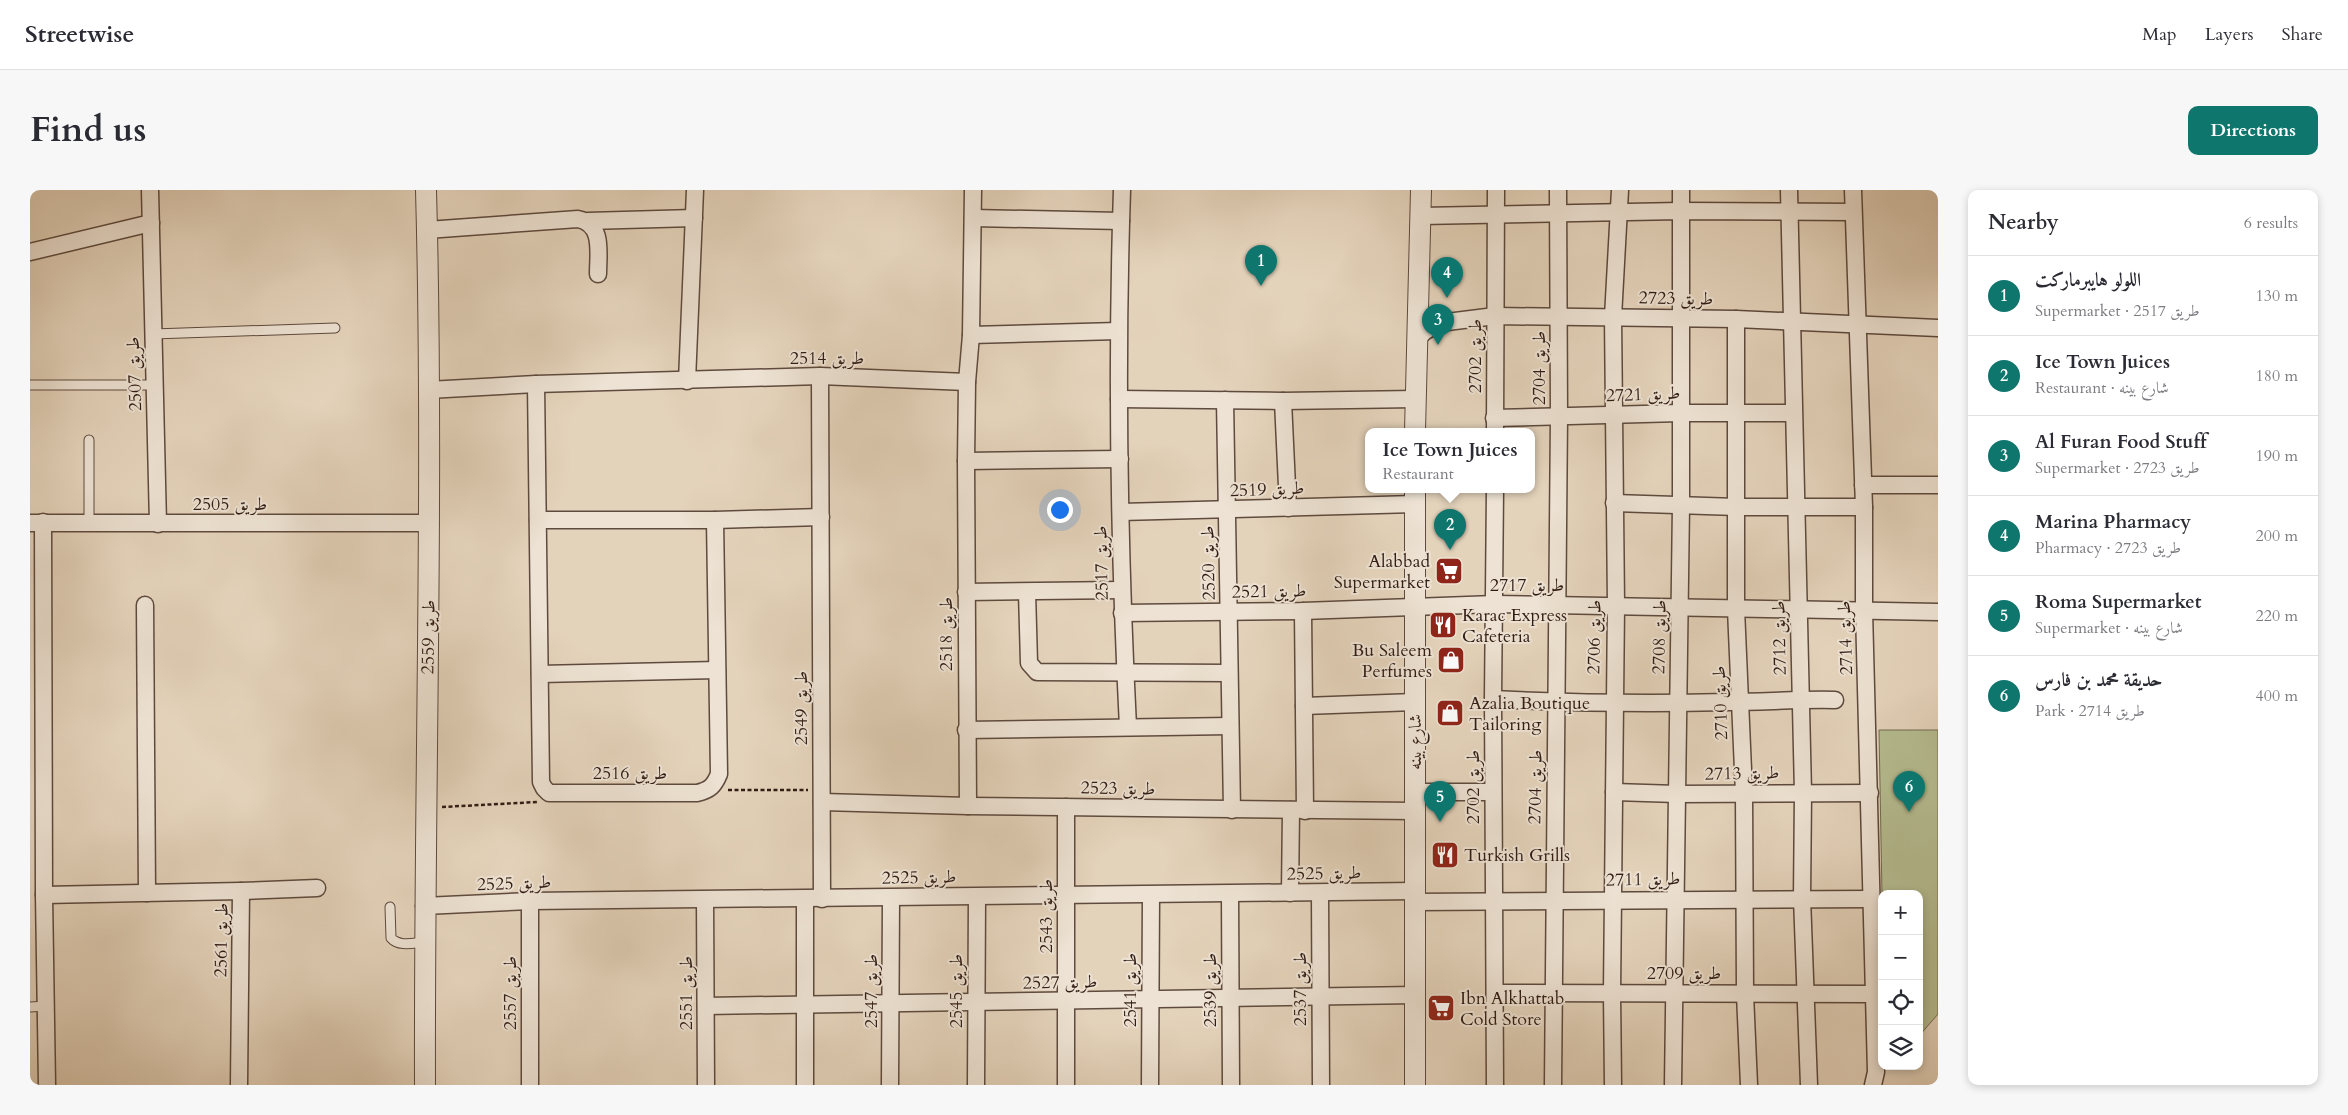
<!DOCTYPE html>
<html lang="en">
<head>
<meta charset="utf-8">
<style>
	body { margin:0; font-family:Cardo,Amiri,serif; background:#f7f7f7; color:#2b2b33 }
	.controls { position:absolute; right:15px; bottom:15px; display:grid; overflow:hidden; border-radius:10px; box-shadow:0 2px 8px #0003 }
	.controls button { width:45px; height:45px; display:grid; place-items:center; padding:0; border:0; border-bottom:1px solid #e1e1e2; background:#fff; color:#2b2b33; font:25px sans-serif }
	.you { position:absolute; left:1029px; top:319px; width:18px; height:18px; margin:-12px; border:4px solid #fff; border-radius:50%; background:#1a73e8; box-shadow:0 0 0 8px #1a73e833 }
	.badge { display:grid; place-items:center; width:32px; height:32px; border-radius:50%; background:#0f766e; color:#fff; font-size:16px; font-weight:700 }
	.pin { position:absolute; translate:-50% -41px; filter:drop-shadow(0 1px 2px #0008) }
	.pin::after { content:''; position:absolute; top:26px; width:18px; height:15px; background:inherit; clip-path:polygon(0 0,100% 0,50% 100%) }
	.popup { position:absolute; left:1335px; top:238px; width:170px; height:65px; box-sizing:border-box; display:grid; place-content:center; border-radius:10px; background:#fff; filter:drop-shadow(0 1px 4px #0005); font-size:16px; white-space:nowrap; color:#7c7c81 }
	.popup b { font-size:19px; color:#2b2b33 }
	.popup::after { content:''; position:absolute; left:50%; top:100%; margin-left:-10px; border:10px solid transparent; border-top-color:#fff }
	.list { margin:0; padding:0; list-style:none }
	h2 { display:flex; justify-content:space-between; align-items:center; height:65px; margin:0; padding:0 20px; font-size:21px }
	h2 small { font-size:16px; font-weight:400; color:#7c7c81 }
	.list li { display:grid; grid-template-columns:32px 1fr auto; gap:15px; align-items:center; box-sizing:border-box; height:80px; padding:0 20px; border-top:1px solid #e1e1e2 }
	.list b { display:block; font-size:19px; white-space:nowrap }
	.list p { margin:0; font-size:16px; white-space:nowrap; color:#7c7c81 }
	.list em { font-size:16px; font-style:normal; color:#7c7c81 }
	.icon { flex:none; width:28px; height:28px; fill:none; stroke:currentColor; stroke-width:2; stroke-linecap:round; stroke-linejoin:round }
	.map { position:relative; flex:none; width:1908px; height:895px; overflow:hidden; border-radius:10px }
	header { display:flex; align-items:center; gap:30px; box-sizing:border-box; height:70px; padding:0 25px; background:#fff; border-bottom:1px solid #e1e1e2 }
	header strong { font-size:24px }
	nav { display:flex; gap:28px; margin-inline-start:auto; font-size:18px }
	.intro { display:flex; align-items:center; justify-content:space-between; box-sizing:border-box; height:120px; padding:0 30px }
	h1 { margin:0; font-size:35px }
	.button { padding:12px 22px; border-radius:10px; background:#0f766e; color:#fff; font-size:18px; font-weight:700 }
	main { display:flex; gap:30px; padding:0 30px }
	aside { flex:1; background:#fff; border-radius:10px; box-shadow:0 2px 8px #0003 }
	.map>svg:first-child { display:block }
</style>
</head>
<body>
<header>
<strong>Streetwise</strong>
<nav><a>Map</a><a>Layers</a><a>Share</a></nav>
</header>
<div class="intro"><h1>Find us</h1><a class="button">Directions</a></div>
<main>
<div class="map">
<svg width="1908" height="895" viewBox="0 0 1908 895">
	<rect width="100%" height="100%" fill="#e4d3bb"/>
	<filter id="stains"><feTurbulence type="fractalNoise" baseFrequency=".004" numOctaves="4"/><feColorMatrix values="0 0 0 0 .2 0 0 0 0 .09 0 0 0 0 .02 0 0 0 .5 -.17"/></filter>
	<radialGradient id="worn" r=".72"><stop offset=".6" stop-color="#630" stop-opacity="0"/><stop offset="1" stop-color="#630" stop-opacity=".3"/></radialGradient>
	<polygon fill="#b5bc90" stroke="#736c52" points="1849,540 1908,540 1908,824 1889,846 1889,704 1852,704"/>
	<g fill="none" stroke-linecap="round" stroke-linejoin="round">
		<g stroke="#5e4a3e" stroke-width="11">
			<g id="service">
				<polyline points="123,144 305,138"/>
				<polyline points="0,195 125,195"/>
				<polyline points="59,333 59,250"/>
				<path d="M 360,717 L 361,748 C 369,757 383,753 394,752"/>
				<polyline points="0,817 16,816"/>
			</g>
		</g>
		<g stroke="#5e4a3e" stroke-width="19">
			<g id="minor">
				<polyline points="120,0 128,334"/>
				<path d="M 1092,0 C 1086,179 1089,358 1098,537"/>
				<polyline points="1759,0 1773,603 1772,708 1779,895"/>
				<polyline points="1823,0 1834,317 1834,421 1846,882 1843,895"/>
				<polyline points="1391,26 1650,21 1823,22"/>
				<polyline points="943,28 1091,31"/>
				<polyline points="558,31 664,28"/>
				<path d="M 397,40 L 548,29 C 574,34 568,63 568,84"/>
				<polyline points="0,62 121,33"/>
				<polyline points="1706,129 1706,419 1714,603 1715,804 1719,895"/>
				<polyline points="941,145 1088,141"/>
				<polyline points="1388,148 1394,142 1409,133 1465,126 1706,129 1908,138"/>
				<polyline points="790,186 792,709"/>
				<polyline points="657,191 665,0"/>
				<path d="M 506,194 L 511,592 L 514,598 L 519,603 L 667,603 C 680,600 684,596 689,584 L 685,330"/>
				<polyline points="398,200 506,194 790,186 937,192"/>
				<polyline points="1089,209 1253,211 1385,209"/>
				<polyline points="1195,210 1202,620"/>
				<polyline points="1253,211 1258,318"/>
				<polyline points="1464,228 1650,223 1763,223"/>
				<polyline points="1465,241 1466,0"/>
				<polyline points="936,271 1090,269"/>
				<polyline points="1833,295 1908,295"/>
				<polyline points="1465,299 1463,509 1465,895"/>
				<polyline points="1584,313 1707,317 1834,317"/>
				<polyline points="1091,322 1385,314"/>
				<polyline points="508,330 685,330 791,327"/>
				<polyline points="13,332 14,705 17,895"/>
				<polyline points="0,333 400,333"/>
				<polyline points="936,402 1091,400"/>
				<polyline points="997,402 999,473 1007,482 1199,483"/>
				<polyline points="115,415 117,703"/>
				<polyline points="1273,421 1275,621"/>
				<polyline points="1092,423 1273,421 1465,414 1908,422"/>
				<polyline points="510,484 687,480"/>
				<path d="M 1463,509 C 1541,513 1620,514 1698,512 C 1734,512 1769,509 1805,510"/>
				<polyline points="1274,516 1385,512"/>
				<polyline points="936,540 1200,536"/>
				<polyline points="1385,602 1463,602"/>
				<polyline points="1584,602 1647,604 1840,603"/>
				<polyline points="792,612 938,616 1384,621"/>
				<polyline points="938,616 936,271 937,192 941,145 943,0"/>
				<polyline points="1036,617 1036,895"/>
				<polyline points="211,701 287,698"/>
				<polyline points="1260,703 1261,620"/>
				<polyline points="1290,703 1291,895"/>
				<polyline points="1200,704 1201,895"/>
				<polyline points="14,705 211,701 209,895"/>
				<polyline points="675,710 676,895"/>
				<polyline points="500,711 500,895"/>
				<polyline points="1385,712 1841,709"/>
				<polyline points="394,716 500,711 1385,701"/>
				<polyline points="1465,803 1844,804"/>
				<polyline points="676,816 1385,805"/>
				<polyline points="775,895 775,709"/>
				<polyline points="860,895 861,708"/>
				<polyline points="946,895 947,707"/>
				<polyline points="1120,895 1121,705"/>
				<polyline points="1523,895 1529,226 1528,0"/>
				<polyline points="1583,895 1582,803 1586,415 1583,127 1590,0"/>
				<polyline points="1643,895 1651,315 1651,0"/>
			</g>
		</g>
		<g stroke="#5e4a3e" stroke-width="22">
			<g id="tertiary">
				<polyline points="1385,241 1391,0"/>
				<path d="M 395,895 C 394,597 404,298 396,0"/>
				<polyline points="1385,895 1385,299"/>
			</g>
		</g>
		<g stroke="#311c14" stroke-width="2.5" stroke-dasharray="4 2.5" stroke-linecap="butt">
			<polyline points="698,600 778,600"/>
			<polyline points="412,617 507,612"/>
		</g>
		<use href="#service" stroke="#ede2d3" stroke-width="9"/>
		<use href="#minor" stroke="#ede2d3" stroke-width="16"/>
		<use href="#tertiary" stroke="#ede2d3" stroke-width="20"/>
	</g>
	<defs>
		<g id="supermarket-square" transform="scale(1.4375)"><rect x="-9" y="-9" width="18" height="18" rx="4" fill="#8f2418" stroke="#ede2d3"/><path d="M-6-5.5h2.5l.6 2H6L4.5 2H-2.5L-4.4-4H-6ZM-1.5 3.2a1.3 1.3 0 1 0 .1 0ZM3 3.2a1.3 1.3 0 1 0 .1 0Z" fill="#fff"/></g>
		<g id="restaurant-square" transform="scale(1.4375)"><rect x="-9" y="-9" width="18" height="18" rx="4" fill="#8f2418" stroke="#ede2d3"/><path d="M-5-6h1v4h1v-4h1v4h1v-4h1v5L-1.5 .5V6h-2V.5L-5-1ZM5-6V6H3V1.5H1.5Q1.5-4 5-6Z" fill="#fff"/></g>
		<g id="shop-square" transform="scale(1.4375)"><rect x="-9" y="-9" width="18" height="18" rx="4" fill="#8f2418" stroke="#ede2d3"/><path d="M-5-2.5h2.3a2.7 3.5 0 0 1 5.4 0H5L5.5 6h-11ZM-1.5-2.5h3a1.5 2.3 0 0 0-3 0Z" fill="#fff"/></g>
	</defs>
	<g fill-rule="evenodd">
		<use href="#supermarket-square" x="1419" y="381"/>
		<use href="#restaurant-square" x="1413" y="435"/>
		<use href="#shop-square" x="1421" y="470"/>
		<use href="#shop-square" x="1420" y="523"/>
		<use href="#restaurant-square" x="1415" y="665"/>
		<use href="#supermarket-square" x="1411" y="818"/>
	</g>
	<g text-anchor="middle" stroke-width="4" stroke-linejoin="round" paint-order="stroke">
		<g font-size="18" fill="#311c14" stroke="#ede2d3">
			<text transform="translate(1646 108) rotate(1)" y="6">طريق 2723</text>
			<text transform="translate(1445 166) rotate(-90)" y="6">طريق 2702</text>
			<text x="797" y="174">طريق 2514</text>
			<text transform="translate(1509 178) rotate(-90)" y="6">طريق 2704</text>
			<text transform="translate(104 184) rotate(-92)" y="6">طريق 2507</text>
			<text transform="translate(1613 204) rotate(-2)" y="6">طريق 2721</text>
			<text transform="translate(1237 299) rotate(-2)" y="6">طريق 2519</text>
			<text x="200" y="320">طريق 2505</text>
			<text transform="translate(1071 373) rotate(-91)" y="6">طريق 2517</text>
			<text transform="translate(1178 373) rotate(-91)" y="6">طريق 2520</text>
			<text x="1497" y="401">طريق 2717</text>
			<text transform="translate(1239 401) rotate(-1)" y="6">طريق 2521</text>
			<text transform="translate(916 444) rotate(-90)" y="6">طريق 2518</text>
			<text transform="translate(398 447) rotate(-89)" y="6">طريق 2559</text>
			<text transform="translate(1564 447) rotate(-89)" y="6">طريق 2706</text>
			<text transform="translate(1629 447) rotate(-89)" y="6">طريق 2708</text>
			<text transform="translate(1749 448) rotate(-91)" y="6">طريق 2712</text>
			<text transform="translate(1815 448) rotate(-92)" y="6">طريق 2714</text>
			<text transform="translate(1690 513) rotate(-92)" y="6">طريق 2710</text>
			<text transform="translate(771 518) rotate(-90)" y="6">طريق 2549</text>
			<text transform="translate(1385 552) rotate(-90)" y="6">شارع بينه</text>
			<text x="600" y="589">طريق 2516</text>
			<text transform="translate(1712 583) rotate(-1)" y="6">طريق 2713</text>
			<text transform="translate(1443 597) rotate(-90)" y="6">طريق 2702</text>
			<text transform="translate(1505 597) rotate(-89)" y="6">طريق 2704</text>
			<text transform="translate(1088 598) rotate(1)" y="6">طريق 2523</text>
			<text transform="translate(1294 683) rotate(-1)" y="6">طريق 2525</text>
			<text transform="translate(889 687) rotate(-1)" y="6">طريق 2525</text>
			<text transform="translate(1613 689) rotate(-1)" y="6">طريق 2711</text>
			<text transform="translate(484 693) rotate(-2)" y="6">طريق 2525</text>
			<text transform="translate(1016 726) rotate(-90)" y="6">طريق 2543</text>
			<text transform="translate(191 750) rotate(-89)" y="6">طريق 2561</text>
			<text x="1654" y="789">طريق 2709</text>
			<text transform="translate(1030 792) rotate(-1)" y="6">طريق 2527</text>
			<text transform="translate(1270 799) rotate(-90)" y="6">طريق 2537</text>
			<text transform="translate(1100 800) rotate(-90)" y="6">طريق 2541</text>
			<text transform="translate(1180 800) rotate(-90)" y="6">طريق 2539</text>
			<text transform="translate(841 801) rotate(-90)" y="6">طريق 2547</text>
			<text transform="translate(926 801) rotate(-90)" y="6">طريق 2545</text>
			<text transform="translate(480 803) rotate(-90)" y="6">طريق 2557</text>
			<text transform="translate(656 803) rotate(-90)" y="6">طريق 2551</text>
		</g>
		<g font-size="18" fill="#311c14" stroke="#ede2d3" text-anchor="start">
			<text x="1400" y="377" text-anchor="end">Alabbad<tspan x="1400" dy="21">Supermarket</tspan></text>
			<text x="1432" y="431">Karac Express<tspan x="1432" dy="21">Cafeteria</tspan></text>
			<text x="1402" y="466" text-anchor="end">Bu Saleem<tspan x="1402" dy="21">Perfumes</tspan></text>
			<text x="1439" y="519">Azalia Boutique<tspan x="1439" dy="21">Tailoring</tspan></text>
			<text x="1434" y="671">Turkish Grills</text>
			<text x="1430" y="814">Ibn Alkhattab<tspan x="1430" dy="21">Cold Store</tspan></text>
		</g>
	</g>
	<rect width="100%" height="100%" filter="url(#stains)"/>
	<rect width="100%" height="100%" fill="url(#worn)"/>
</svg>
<div class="controls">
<button>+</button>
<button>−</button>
<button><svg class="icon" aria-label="locate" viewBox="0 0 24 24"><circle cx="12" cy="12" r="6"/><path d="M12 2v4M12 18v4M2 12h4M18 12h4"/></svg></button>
<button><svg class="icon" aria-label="layers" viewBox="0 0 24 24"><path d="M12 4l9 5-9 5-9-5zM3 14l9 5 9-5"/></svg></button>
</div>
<div class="you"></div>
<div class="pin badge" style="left:1231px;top:96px">1</div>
<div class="pin badge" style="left:1420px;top:360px">2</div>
<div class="popup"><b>Ice Town Juices</b>Restaurant</div>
<div class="pin badge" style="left:1408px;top:155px">3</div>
<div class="pin badge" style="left:1417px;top:108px">4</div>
<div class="pin badge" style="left:1410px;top:632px">5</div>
<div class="pin badge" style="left:1879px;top:622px">6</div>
</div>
<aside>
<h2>Nearby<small>6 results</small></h2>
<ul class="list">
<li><span class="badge">1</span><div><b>اللولو هايبرماركت</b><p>Supermarket · طريق 2517</p></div><em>130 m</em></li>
<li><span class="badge">2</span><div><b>Ice Town Juices</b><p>Restaurant · شارع بينه</p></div><em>180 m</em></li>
<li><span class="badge">3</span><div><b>Al Furan Food Stuff</b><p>Supermarket · طريق 2723</p></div><em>190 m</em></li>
<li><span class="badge">4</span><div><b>Marina Pharmacy</b><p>Pharmacy · طريق 2723</p></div><em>200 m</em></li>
<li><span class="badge">5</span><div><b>Roma Supermarket</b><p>Supermarket · شارع بينه</p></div><em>220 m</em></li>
<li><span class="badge">6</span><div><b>حديقة محمد بن فارس</b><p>Park · طريق 2714</p></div><em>400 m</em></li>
</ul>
</aside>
</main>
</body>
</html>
